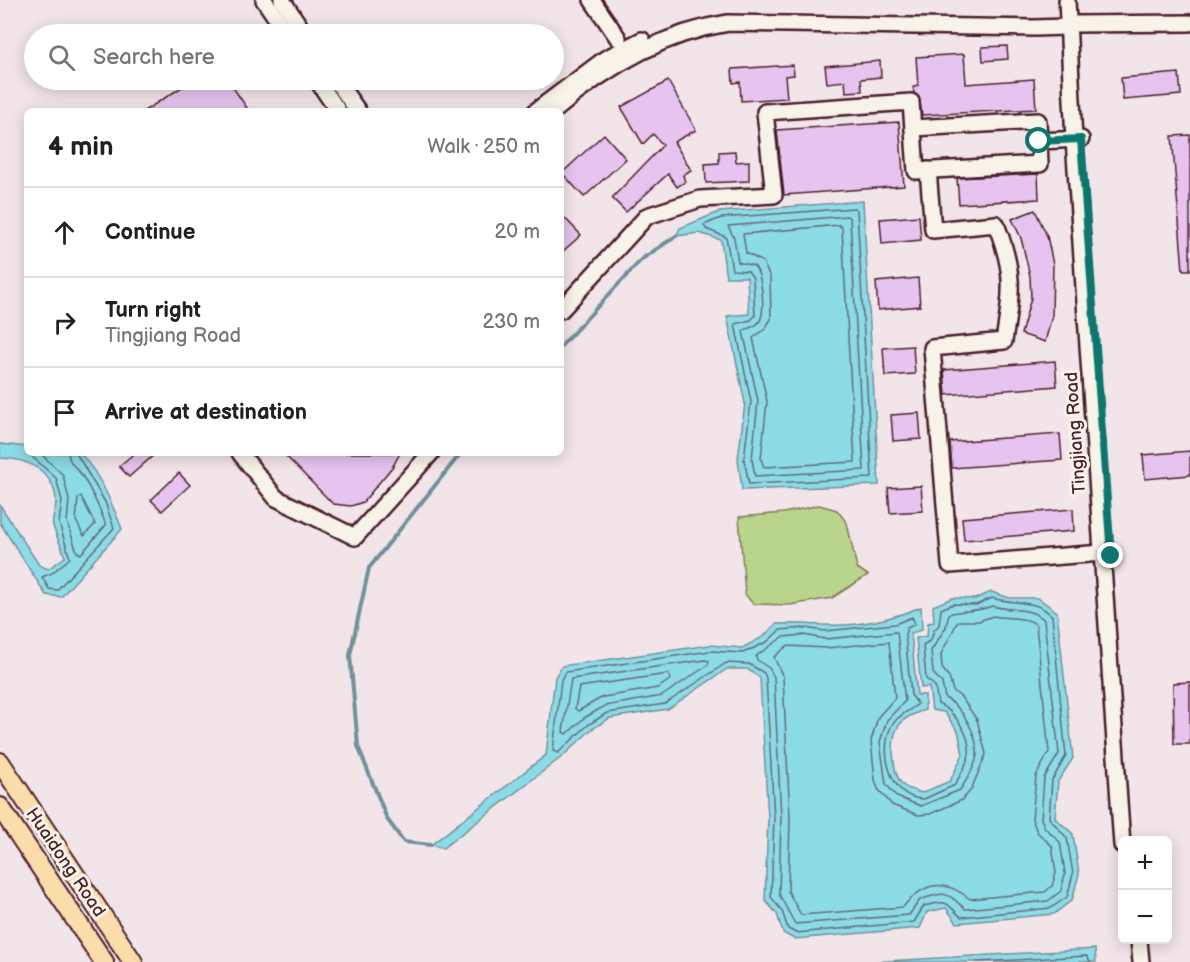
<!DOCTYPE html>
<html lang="en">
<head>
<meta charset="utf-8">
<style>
	body { margin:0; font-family:"Balsamiq Sans",sans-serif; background:#f6f6f6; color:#202124 }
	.controls { position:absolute; right:18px; bottom:18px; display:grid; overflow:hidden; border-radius:9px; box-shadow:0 3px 15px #0003 }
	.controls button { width:54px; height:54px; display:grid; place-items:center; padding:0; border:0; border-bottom:2px solid #e0e0e0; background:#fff; color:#202124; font:30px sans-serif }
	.stop { position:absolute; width:18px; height:18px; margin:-14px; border:4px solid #0f766e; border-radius:50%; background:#fff }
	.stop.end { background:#0f766e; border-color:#fff; box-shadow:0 2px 6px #0008 }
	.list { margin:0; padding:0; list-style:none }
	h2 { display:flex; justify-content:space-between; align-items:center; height:78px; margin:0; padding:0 24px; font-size:26px }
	h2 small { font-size:20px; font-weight:400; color:#757577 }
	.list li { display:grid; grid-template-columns:39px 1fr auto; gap:18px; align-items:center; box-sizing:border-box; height:90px; padding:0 24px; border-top:2px solid #e0e0e0 }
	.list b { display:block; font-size:22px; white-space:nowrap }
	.list p { margin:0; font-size:20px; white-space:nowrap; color:#757577 }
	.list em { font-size:20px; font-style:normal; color:#757577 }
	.icon { flex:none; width:33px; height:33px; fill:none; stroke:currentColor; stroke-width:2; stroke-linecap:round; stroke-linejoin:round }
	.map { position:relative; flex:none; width:1190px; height:962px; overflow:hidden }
	.search { position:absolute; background:#fff; box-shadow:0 3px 15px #0003; left:24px; top:24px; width:540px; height:66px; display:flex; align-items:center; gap:15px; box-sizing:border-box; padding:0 21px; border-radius:33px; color:#757577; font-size:22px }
	.panel { position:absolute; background:#fff; box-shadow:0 3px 15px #0003; left:24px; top:108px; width:540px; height:348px; border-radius:9px }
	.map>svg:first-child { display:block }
</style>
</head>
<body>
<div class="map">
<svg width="1190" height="962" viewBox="0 0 1190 962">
	<rect width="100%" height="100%" fill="#f2e5ea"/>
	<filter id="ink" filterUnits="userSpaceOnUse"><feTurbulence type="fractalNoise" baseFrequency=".0167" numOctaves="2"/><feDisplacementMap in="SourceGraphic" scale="12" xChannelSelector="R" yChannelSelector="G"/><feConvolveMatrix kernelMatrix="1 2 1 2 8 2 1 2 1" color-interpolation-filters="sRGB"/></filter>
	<g filter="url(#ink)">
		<polygon fill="#b9d48b" stroke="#827a5b" stroke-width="1.5" points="819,505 837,510 847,523 857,568 868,575 832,598 790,605 753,604 745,594 739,517 784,513"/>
		<g fill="#8cdce7" stroke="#72909c" stroke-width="1.5">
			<polygon points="863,201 879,485 742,490 738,459 745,403 727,316 749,314 747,277 726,277 721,240 699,233 676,236 680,228 719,212"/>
			<path d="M 0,444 L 27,447 L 27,453 L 80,453 C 100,475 111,501 122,529 L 61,597 L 46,595 L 0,523 L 0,505 L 39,565 L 48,569 L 65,557 C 62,546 56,536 53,526 C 51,519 56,510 56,502 C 55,471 27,458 0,458 Z"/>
			<path d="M 991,592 L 1010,598 L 1038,598 L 1057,612 L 1073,758 L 1058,781 L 1055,818 L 1073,834 L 1079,874 L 1072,900 L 1054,914 L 957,923 L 946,908 L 927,912 L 920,928 L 794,939 L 783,933 L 777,914 L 765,900 L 768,818 L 760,678 L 747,669 L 727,669 L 668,709 L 610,718 L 592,729 L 563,756 L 443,848 L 431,845 L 546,755 L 555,677 L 562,666 L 710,645 L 742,648 L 763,637 L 776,624 C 793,623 807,624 823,625 C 855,627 891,619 921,607 L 922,630 L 911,633 L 917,695 L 925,695 L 925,710 C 915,713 903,718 898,727 C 890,740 892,776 904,786 C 908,789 916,791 922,793 L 950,781 L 963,754 L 958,731 L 944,712 L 932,710 L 929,687 L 921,688 L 916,638 L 927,636 L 928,623 L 934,622 L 933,606 L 952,598 L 975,599 Z"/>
			<polygon points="1095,949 1096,962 869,962"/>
		</g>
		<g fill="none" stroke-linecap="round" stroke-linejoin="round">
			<g stroke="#646b76" stroke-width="1.5">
				<polygon points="854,208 857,210 872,478 749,484 744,459 751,402 735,324 751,320 755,316 753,278 748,271 732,270 726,237 706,229 704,225 721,218"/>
				<path d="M 847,216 L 850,218 L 864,470 L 755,476 L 752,459 L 758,401 L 743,331 C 748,327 755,328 759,322 C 766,313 762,274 754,266 L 738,262 L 734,238 L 728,226 Z"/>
				<polygon points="839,225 842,228 855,462 764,467 761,459 767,401 753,338 765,329 771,319 770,277 763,262 746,253 743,234"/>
				<polyline points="28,453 56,478 62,501 59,523 70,558 52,573 42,577 49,589 57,590 114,528 105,502 76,453"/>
				<path d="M 40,453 L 63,475 L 69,500 L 67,522 L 77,552 L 81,554 L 106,525 C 100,509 92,492 83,477 C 77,468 69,464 68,453"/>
				<polygon points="81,496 95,524 84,536 76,521 78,498"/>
				<path d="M 992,598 C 1015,605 1035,598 1052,616 L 1066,756 L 1052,780 L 1049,818 L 1067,838 L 1073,874 L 1067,897 L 1051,908 L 961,917 C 944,901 949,900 924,906 L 914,922 L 796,933 L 788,929 L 782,911 L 771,897 L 774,818 L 766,678 L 764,673 L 749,664 L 726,663 L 665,704 L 607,713 L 588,725 L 558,753 L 553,751 L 561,680 L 566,672 L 710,651 L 743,653 L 767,642 L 780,630 L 805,628 L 825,631 L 895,624 L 912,617 L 915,624 L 907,628 L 905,634 L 911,695 L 918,704 C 910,710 898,715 892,725 C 878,750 890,800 924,799 L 955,785 C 959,777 968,763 969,754 C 971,735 954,710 938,704 L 935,686 L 926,679 L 923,645 L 931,640 L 934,630 L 939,625 L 941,609 L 953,604 L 976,605 Z"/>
				<path d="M 992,606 C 1009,611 1032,607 1044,620 L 1059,754 L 1044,778 L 1041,819 L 1045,828 L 1060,842 L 1065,873 L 1061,891 L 1048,901 L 965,909 C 947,893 947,890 920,900 L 909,915 L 795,924 L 779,894 L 781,818 L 774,677 L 769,668 L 757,660 L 756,656 L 783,637 L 804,635 L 825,639 L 897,632 L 905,701 L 887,720 L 880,742 L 886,784 L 897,797 L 921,806 L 960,790 C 966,781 976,765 977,755 C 978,735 962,706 945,698 L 942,683 L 933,673 L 931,651 L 946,627 L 949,614 C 962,609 975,613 992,606 Z"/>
				<path d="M 993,616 C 1005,619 1028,616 1036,625 L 1049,752 L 1036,776 L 1032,819 L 1037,832 L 1052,846 L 1056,873 L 1052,886 L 1045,892 L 970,899 C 944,878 924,882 903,907 L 801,915 L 788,891 L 790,818 L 783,677 L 774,657 L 787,646 L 826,648 L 889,642 L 895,698 L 878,717 L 871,741 L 875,780 L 878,789 L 892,805 L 918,815 L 930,814 L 962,800 L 971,790 L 986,754 L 977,720 L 961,697 L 953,691 L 949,677 L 942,668 L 941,654 L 958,621 L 979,621 Z"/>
				<polygon points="705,660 709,661 708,665 662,696 605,706 584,718 567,734 563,732 571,679"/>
				<polygon points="668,674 671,679 658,688 603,697 578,711 575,709 579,687"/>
				<polyline points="977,962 1087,956 1090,962"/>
			</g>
			<g stroke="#72909c" stroke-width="4">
				<polyline points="561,346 642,259 676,236"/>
				<polyline points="431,845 404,842 387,819 358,746 350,655 369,568 461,453"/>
			</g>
		</g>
		<g fill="#e6c4ef" stroke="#4a1f2b" stroke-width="1.5">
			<polygon points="1007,46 1008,59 983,61 982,47"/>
			<polygon points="964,54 966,84 1034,79 1036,109 922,115 919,97 914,93 913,87 918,86 916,57"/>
			<polygon points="880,61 881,77 861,79 862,91 846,92 845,81 827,83 825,66"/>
			<polygon points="793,65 794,75 785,76 787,98 741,101 740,82 733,83 732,69"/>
			<polygon points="1179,73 1181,95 1123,100 1121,78"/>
			<polygon points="193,80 228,80 249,111 144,111"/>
			<polygon points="668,81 696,130 674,142 691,170 683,175 685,182 677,187 668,174 626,212 612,198 663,145 653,134 643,144 621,107"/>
			<polygon points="899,122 904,186 784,195 777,130"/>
			<polygon points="604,134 626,159 584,197 562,173"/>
			<polygon points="1190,135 1190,270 1183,270 1172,136"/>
			<polygon points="735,151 736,162 749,161 749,181 706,183 705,164 719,163 719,152"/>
			<polygon points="1038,174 1039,199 959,204 957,178"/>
			<polygon points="1035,210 1047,236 1053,264 1052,316 1045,342 1021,334 1031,298 1030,276 1021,238 1012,219"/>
			<polygon points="561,214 581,235 561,253"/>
			<polygon points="919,216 921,240 882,244 880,219"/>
			<polygon points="918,278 920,306 878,310 876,282"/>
			<polygon points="913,346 915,374 885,376 883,348"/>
			<polygon points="1055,361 1057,386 946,395 944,370"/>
			<polygon points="919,413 921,439 893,441 891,415"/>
			<polygon points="1060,434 1062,460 952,468 950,442"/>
			<polygon points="1190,451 1190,475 1145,479 1143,455"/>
			<polygon points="135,453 156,453 129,477 119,466"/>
			<polygon points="283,453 400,453 393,466 363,502 351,506 333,504"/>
			<polygon points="179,473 190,485 162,511 151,500"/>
			<polygon points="921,486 923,511 890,513 888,488"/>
			<polygon points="1073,509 1074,531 964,540 962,518"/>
			<polygon points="1190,682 1190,744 1174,744 1173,683"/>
		</g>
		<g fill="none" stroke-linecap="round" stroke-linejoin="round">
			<g stroke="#4a1f2b" stroke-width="20">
				<g id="minor">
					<polyline points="264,0 287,34"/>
					<polyline points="282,0 305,34"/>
					<polyline points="592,0 618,38"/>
					<polyline points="1067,0 1074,140 1122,845"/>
					<polyline points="317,80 338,111"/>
					<polyline points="336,80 358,111"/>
					<polyline points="536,111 605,59 642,40"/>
					<path d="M 554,111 C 604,68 662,33 728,23 L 1034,28 L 1066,27 L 1074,24 L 1190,23"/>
					<polyline points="913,128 1038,121 1039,141"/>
					<path d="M 928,170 L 933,230 L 996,224 C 1015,273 1012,290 1004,341 L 932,348 L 950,565 L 1102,553"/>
					<polyline points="561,310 647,216 700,199 774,195 765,112 911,102 916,171 1040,164 1039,141 1081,139"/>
					<polyline points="240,453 276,498 355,537 431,453"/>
					<polyline points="1139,940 1141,962"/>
				</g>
			</g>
			<g stroke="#4a1f2b" stroke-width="22">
				<g id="major">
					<polyline points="0,762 133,962"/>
					<polyline points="0,807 104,962"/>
				</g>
			</g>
			<use href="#minor" stroke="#f7f3e8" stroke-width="15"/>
			<use href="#major" stroke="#faddab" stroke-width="18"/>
		</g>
	</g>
	<g fill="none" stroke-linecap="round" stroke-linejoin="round" filter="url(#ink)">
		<polyline stroke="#0f766e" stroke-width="8" points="1039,141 1081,139 1111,556"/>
	</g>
	<g text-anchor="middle" stroke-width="6" stroke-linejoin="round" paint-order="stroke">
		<g font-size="18" fill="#4a1f2b" stroke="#f7f3e8">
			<text transform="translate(1075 433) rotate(-94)" y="6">Tingjiang Road</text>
			<text transform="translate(66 862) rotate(56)" y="6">Huaidong Road</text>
		</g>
	</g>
</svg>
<div class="controls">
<button>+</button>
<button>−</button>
</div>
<div class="stop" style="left:1039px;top:141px"></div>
<div class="stop end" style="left:1111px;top:556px"></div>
<div class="search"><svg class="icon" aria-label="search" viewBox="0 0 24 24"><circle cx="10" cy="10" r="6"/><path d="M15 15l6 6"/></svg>Search here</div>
<section class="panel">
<h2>4 min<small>Walk · 250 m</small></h2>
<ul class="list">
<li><svg class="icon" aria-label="ahead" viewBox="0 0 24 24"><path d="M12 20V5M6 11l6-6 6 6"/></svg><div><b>Continue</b></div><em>20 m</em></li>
<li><svg class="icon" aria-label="right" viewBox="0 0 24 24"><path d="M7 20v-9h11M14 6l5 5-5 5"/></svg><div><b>Turn right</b><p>Tingjiang Road</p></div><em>230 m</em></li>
<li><svg class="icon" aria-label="arrive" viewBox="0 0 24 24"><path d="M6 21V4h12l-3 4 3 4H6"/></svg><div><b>Arrive at destination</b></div></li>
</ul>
</section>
</div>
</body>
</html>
